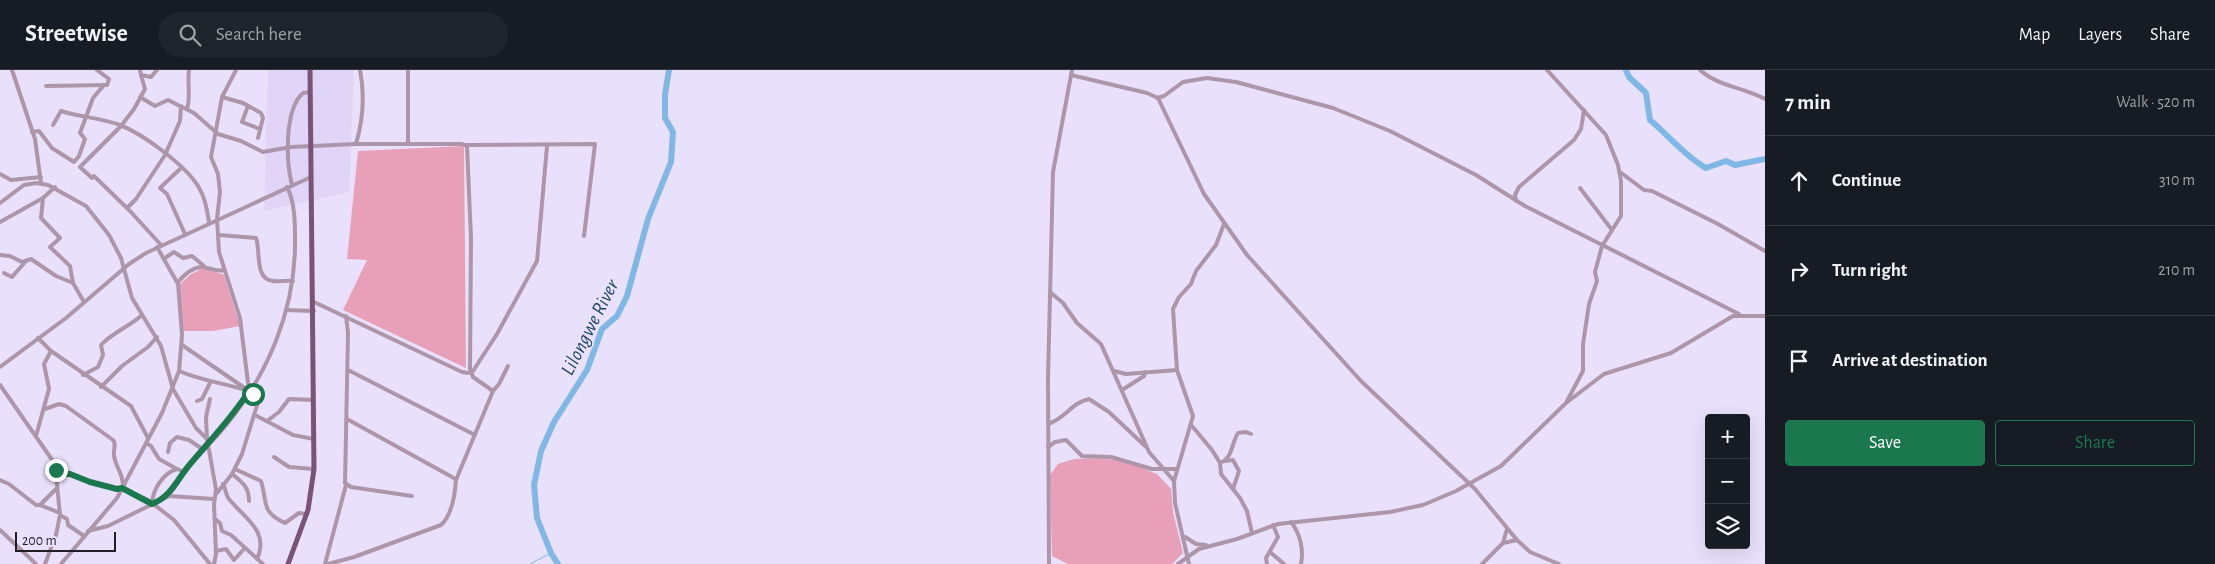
<!DOCTYPE html>
<html lang="en">
<head>
<meta charset="utf-8">
<style>
	body { margin:0; font-family:"Alegreya Sans",sans-serif; background:#20242c; color:#f1f3f6 }
	.controls { position:absolute; right:15px; bottom:15px; display:grid; overflow:hidden; border-radius:5px; box-shadow:0 5px 20px #0002 }
	.controls button { width:45px; height:45px; display:grid; place-items:center; padding:0; border:0; border-bottom:1px solid #363941; background:#171b24; color:#f1f3f6; font:25px sans-serif }
	.scale { position:absolute; left:15px; bottom:12px; width:101px; box-sizing:border-box; padding-left:5px; border:2px solid #211e27; border-top:0; font-size:14px; line-height:18px; white-space:nowrap; color:#211e27; -webkit-text-stroke:4px #e9e1fb; paint-order:stroke }
	.stop { position:absolute; width:15px; height:15px; margin:-11px; border:4px solid #1b784e; border-radius:50%; background:#fff }
	.stop.end { background:#1b784e; border-color:#fff; box-shadow:0 1px 5px #0008 }
	.list { margin:0; padding:0; list-style:none }
	h2 { display:flex; justify-content:space-between; align-items:center; height:65px; margin:0; padding:0 20px; font-size:21px }
	h2 small { font-size:16px; font-weight:400; color:#9ea1a6 }
	.list li { display:grid; grid-template-columns:32px 1fr auto; gap:15px; align-items:center; box-sizing:border-box; height:90px; padding:0 20px; border-top:1px solid #363941 }
	.list b { display:block; font-size:19px; white-space:nowrap }
	.list em { font-size:16px; font-style:normal; color:#9ea1a6 }
	.actions { display:flex; gap:10px; padding:15px 20px }
	.actions a { flex:1; padding:11px 0; border:1px solid #1b784e; border-radius:5px; text-align:center; font-size:18px; color:#1b784e }
	.actions .main { background:#1b784e; color:#fff }
	.icon { flex:none; width:28px; height:28px; fill:none; stroke:currentColor; stroke-width:2; stroke-linecap:round; stroke-linejoin:round }
	.map { position:relative; flex:none; width:1765px; height:494px; overflow:hidden }
	header { display:flex; align-items:center; gap:30px; box-sizing:border-box; height:70px; padding:0 25px; background:#171b24; border-bottom:1px solid #363941 }
	header strong { font-size:24px }
	nav { display:flex; gap:28px; margin-inline-start:auto; font-size:18px }
	.search { width:350px; height:45px; background:#20242c; display:flex; align-items:center; gap:12px; box-sizing:border-box; padding:0 18px; border-radius:28px; color:#9ea1a6; font-size:19px }
	main { display:flex }
	aside { flex:1; background:#171b24 }
	.map>svg:first-child { display:block }
</style>
</head>
<body>
<header>
<strong>Streetwise</strong>
<div class="search"><svg class="icon" aria-label="search" viewBox="0 0 24 24"><circle cx="10" cy="10" r="6"/><path d="M15 15l6 6"/></svg>Search here</div>
<nav><a>Map</a><a>Layers</a><a>Share</a></nav>
</header>
<main>
<div class="map">
<svg width="1765" height="494" viewBox="0 0 1765 494">
	<rect width="100%" height="100%" fill="#e9e1fb"/>
	<polygon fill="#e0d5f6" points="268,0 354,0 349,122 264,141"/>
	<g fill="#e8a0b8">
		<polygon points="464,76 466,298 343,240 367,190 347,189 358,81"/>
		<polygon points="204,198 224,205 240,256 213,261 183,261 179,215 191,204"/>
		<polygon points="1098,388 1125,391 1157,404 1171,419 1173,442 1183,483 1172,494 1068,494 1052,486 1050,405 1058,394 1074,389"/>
	</g>
	<g fill="none" stroke-linecap="round" stroke-linejoin="round">
		<polyline stroke="#7fb8e7" stroke-width="1" points="530,494 551,483"/>
		<g stroke="#7fb8e7" stroke-width="6">
			<path d="M 1626,0 L 1629,7 L 1646,23 L 1650,50 C 1668,65 1686,87 1706,98 L 1726,91 L 1735,95 L 1765,89"/>
			<polyline points="558,494 551,483 537,448 534,415 541,381 554,352 587,300 602,259 617,246 627,226 648,149 671,92 673,62 665,48 665,24 669,0"/>
		</g>
		<g stroke="#ad95aa" stroke-width="4">
			<polyline points="12,0 35,69 41,113"/>
			<polyline points="140,0 141,5 151,7 157,0"/>
			<polyline points="1547,0 1606,65 1618,95 1621,111 1621,146 1602,176 1595,202 1597,211 1589,234 1583,274 1583,301 1567,331"/>
			<path d="M 1700,0 C 1719,17 1743,17 1765,29"/>
			<polyline points="141,5 145,19 134,39 121,56 80,97 92,108 94,106 130,141 161,175"/>
			<polyline points="1071,5 1147,23 1158,28 1204,124 1247,185 1361,311 1475,419 1517,470 1530,482 1559,494"/>
			<polyline points="46,16 107,15 109,9 97,0"/>
			<polyline points="140,27 155,36 168,30 194,43 218,64 241,71 263,82 291,77 356,74 462,74 467,76 471,168 470,299 473,307 493,321"/>
			<polyline points="222,27 243,33 261,43 263,48 258,68"/>
			<polyline points="1157,28 1164,26 1183,12 1207,8 1236,12 1333,38 1390,61 1476,105 1525,136 1739,244"/>
			<polyline points="248,36 242,52 260,59"/>
			<path d="M 187,39 C 191,27 187,13 189,0"/>
			<path d="M 53,55 L 61,41 C 80,47 101,48 120,55 C 143,64 185,95 198,116 C 205,127 207,140 209,152"/>
			<polyline points="32,62 39,61 52,78 74,92 79,86 85,69 80,63 93,28 104,15"/>
			<path d="M 356,74 C 363,50 365,25 360,0"/>
			<polyline points="408,74 408,0"/>
			<polyline points="465,75 595,74 584,166"/>
			<polyline points="181,98 160,118 167,124 185,164"/>
			<polyline points="1620,102 1644,120 1652,121 1718,154 1765,181"/>
			<polyline points="0,104 11,110 41,107"/>
			<path d="M 292,115 C 286,92 284,40 303,23 L 310,22"/>
			<polyline points="1580,118 1612,160"/>
			<polyline points="43,128 41,148 60,168 50,177 70,196 73,213"/>
			<polyline points="1516,131 1515,125 1519,117 1574,70 1581,59 1584,40"/>
			<polyline points="0,133 24,115 36,113 48,115 86,136 109,165 121,188 132,228 161,276 173,319 196,358 207,369 216,419 214,434 216,484 214,494"/>
			<polyline points="127,138 136,129 165,85 180,51 181,36"/>
			<polyline points="0,152 43,128 55,117"/>
			<path d="M 219,165 L 256,168 C 261,181 254,209 273,211 C 279,212 286,210 293,211"/>
			<polyline points="0,185 10,186 22,192 31,189 56,206 73,213 84,232"/>
			<polyline points="165,188 174,182 183,188 192,186 204,196"/>
			<polyline points="4,203 12,207 26,191"/>
			<path d="M 178,212 C 185,204 196,194 207,198 C 214,199 217,202 224,200"/>
			<polyline points="1051,223 1063,233 1077,253 1101,274 1149,382 1174,411 1175,433 1189,494"/>
			<polyline points="314,232 462,302 468,303 473,301 497,264 537,191 547,76"/>
			<polyline points="286,240 314,241"/>
			<polyline points="346,246 348,263 345,413 351,417 412,426"/>
			<polyline points="38,268 51,281 131,336 148,368"/>
			<polyline points="182,275 249,321 258,332 242,384 232,404 217,423"/>
			<polyline points="0,297 66,248 129,194 146,183 311,107"/>
			<polyline points="348,300 475,365"/>
			<path d="M 179,301 C 202,311 225,313 249,321 L 240,248 L 219,182 L 217,149 L 220,122 L 218,104 L 211,87 L 222,27 L 236,0"/>
			<polyline points="1114,301 1126,304 1177,300"/>
			<path d="M 83,305 L 98,297 L 103,285 L 101,275 C 113,262 129,257 142,245"/>
			<polyline points="0,315 55,394 60,445 56,465 45,494"/>
			<polyline points="101,317 122,296 148,277 157,267"/>
			<polyline points="1122,320 1144,306 1145,302"/>
			<polyline points="197,331 202,329 210,313"/>
			<path d="M 45,339 L 59,334 L 66,336 L 113,370 C 117,375 113,378 114,385 C 115,397 123,402 123,416"/>
			<polyline points="255,345 293,365 314,369"/>
			<polyline points="267,351 279,342 289,329 314,330"/>
			<path d="M 1048,354 C 1066,348 1071,333 1089,329 L 1109,342 L 1145,376"/>
			<polyline points="1192,356 1212,380 1220,393 1221,404 1240,428 1247,441 1252,463"/>
			<polyline points="36,366 49,319 44,294 51,281"/>
			<polyline points="207,369 206,347 210,329"/>
			<polyline points="146,373 151,376 159,389 177,399"/>
			<polyline points="1048,377 1055,372 1066,370 1082,386 1111,387 1152,399 1177,399"/>
			<polyline points="168,382 170,373 177,367 189,370 204,380"/>
			<polyline points="274,387 289,397 314,399"/>
			<polyline points="1225,391 1233,390 1239,401 1233,419"/>
			<path d="M 1220,393 C 1233,388 1231,374 1238,363 L 1246,362 L 1251,364"/>
			<path d="M 235,399 L 261,411 C 268,433 260,441 285,453 L 299,443 L 307,444"/>
			<polyline points="56,404 71,404 89,412 117,419 122,418 148,430 174,450 210,494"/>
			<path d="M 232,404 C 243,413 249,417 249,431"/>
			<polyline points="0,410 9,414 36,435 40,435 56,419"/>
			<polyline points="456,410 493,321 499,314 508,296"/>
			<polyline points="1174,411 1193,346 1177,300 1173,239 1179,227 1191,214 1196,201 1216,175 1224,154"/>
			<path d="M 223,414 C 226,419 226,426 229,429 C 244,448 270,461 257,489"/>
			<path d="M 167,427 C 176,417 182,404 191,393 C 203,380 216,368 227,354 C 268,303 294,242 295,177 C 295,158 296,134 287,117"/>
			<polyline points="40,435 60,443"/>
			<path d="M 152,435 C 152,420 163,403 177,399 L 185,402"/>
			<polyline points="60,445 67,449 68,455 84,466"/>
			<polyline points="215,449 220,453 222,461 231,465 263,494"/>
			<path d="M 1291,452 C 1300,463 1304,480 1301,494"/>
			<polyline points="0,460 36,494"/>
			<polyline points="88,461 108,456 169,426 214,429"/>
			<polyline points="1185,467 1196,474 1206,475"/>
			<polyline points="1503,473 1517,470"/>
			<polyline points="216,481 226,479 234,490 245,478"/>
			<polyline points="1270,482 1284,494"/>
			<polyline points="61,494 117,428 162,343 179,301 182,265 178,214 157,177"/>
			<polyline points="325,494 346,415"/>
			<path d="M 328,494 L 354,487 L 441,455 C 452,445 455,424 456,410 L 452,407 L 347,349"/>
			<polyline points="1049,494 1048,308 1053,102 1072,0"/>
			<polyline points="1178,494 1199,479 1237,469 1278,454 1390,442 1423,435 1456,421 1501,396 1566,333 1604,304 1671,283 1733,246 1765,246"/>
			<polyline points="1267,494 1266,488 1278,467 1273,455"/>
			<polyline points="1482,494 1503,473 1507,459"/>
		</g>
		<polyline stroke="#7b5278" stroke-width="5" points="288,494 308,440 314,399 310,0"/>
	</g>
	<g fill="none" stroke-linecap="round" stroke-linejoin="round">
		<path stroke="#1b784e" stroke-width="6" d="M 56,400 L 56,404 L 70,404 L 90,412 L 117,419 L 122,418 L 152,434 C 172,426 177,409 191,393 C 212,368 231,349 249,321 L 253,324"/>
	</g>
	<g text-anchor="middle" stroke-width="4" stroke-linejoin="round" paint-order="stroke">
		<g font-size="20" font-style="italic" fill="#1c4666" stroke="#e9e1fb">
			<text transform="translate(589 257) rotate(-63)" y="7">Lilongwe River</text>
		</g>
	</g>
</svg>
<div class="controls">
<button>+</button>
<button>−</button>
<button><svg class="icon" aria-label="layers" viewBox="0 0 24 24"><path d="M12 4l9 5-9 5-9-5zM3 14l9 5 9-5"/></svg></button>
</div>
<div class="scale">200 m</div>
<div class="stop" style="left:253px;top:324px"></div>
<div class="stop end" style="left:56px;top:400px"></div>
</div>
<aside>
<h2>7 min<small>Walk · 520 m</small></h2>
<ul class="list">
<li><svg class="icon" aria-label="ahead" viewBox="0 0 24 24"><path d="M12 20V5M6 11l6-6 6 6"/></svg><div><b>Continue</b></div><em>310 m</em></li>
<li><svg class="icon" aria-label="right" viewBox="0 0 24 24"><path d="M7 20v-9h11M14 6l5 5-5 5"/></svg><div><b>Turn right</b></div><em>210 m</em></li>
<li><svg class="icon" aria-label="arrive" viewBox="0 0 24 24"><path d="M6 21V4h12l-3 4 3 4H6"/></svg><div><b>Arrive at destination</b></div></li>
</ul>
<div class="actions"><a class="main">Save</a><a>Share</a></div>
</aside>
</main>
</body>
</html>
